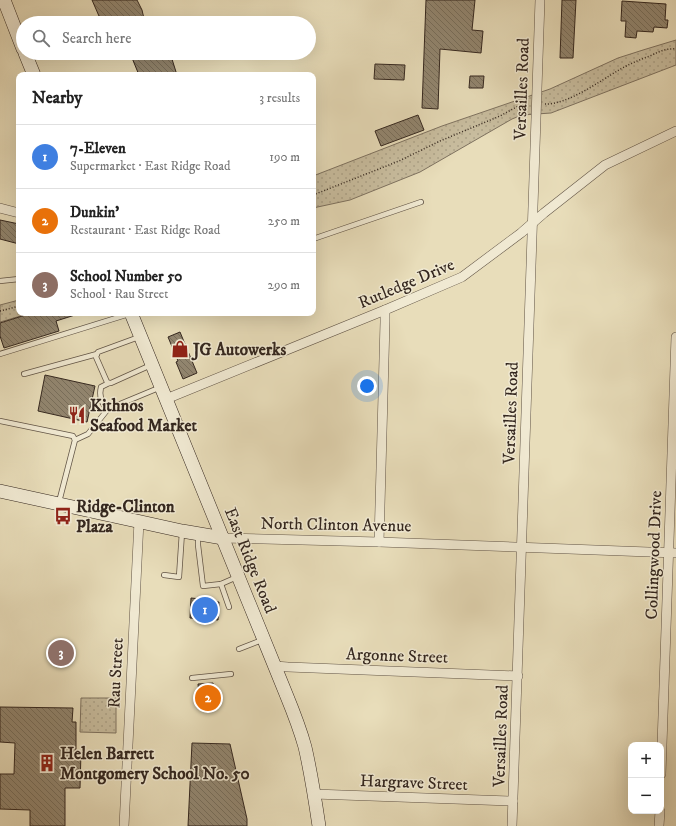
<!DOCTYPE html>
<html lang="en">
<head>
<meta charset="utf-8">
<style>
	body { margin:0; font-family:"IM FELL DW Pica",serif; background:#f2f2f2; color:#222 }
	.controls { position:absolute; right:12px; bottom:12px; display:grid; overflow:hidden; border-radius:8px; box-shadow:0 4px 16px #0002 }
	.controls button { width:36px; height:36px; display:grid; place-items:center; padding:0; border:0; border-bottom:1px solid #e0e0e0; background:#fff; color:#222; font:20px sans-serif }
	.you { position:absolute; left:367px; top:386px; width:14px; height:14px; margin:-10px; border:3px solid #fff; border-radius:50%; background:#1a73e8; box-shadow:0 0 0 6px #1a73e833 }
	.badge { display:grid; place-items:center; width:26px; height:26px; border-radius:50%; background:#1a73e8; color:#fff; font-size:13px; font-weight:700 }
	.pin { position:absolute; translate:-50% -50%; border:2px solid #fff; box-shadow:0 1px 4px #0006 }
	.list { margin:0; padding:0; list-style:none }
	h2 { display:flex; justify-content:space-between; align-items:center; height:52px; margin:0; padding:0 16px; font-size:17px }
	h2 small { font-size:13px; font-weight:400; color:#767676 }
	.list li { display:grid; grid-template-columns:26px 1fr auto; gap:12px; align-items:center; box-sizing:border-box; height:64px; padding:0 16px; border-top:1px solid #e0e0e0 }
	.list b { display:block; font-size:15px; white-space:nowrap }
	.list p { margin:0; font-size:13px; white-space:nowrap; color:#767676 }
	.list em { font-size:13px; font-style:normal; color:#767676 }
	.icon { flex:none; width:22px; height:22px; fill:none; stroke:currentColor; stroke-width:2; stroke-linecap:round; stroke-linejoin:round }
	.map { position:relative; flex:none; width:676px; height:826px; overflow:hidden }
	.search { position:absolute; background:#fff; box-shadow:0 4px 16px #0002; left:16px; top:16px; width:300px; height:44px; display:flex; align-items:center; gap:10px; box-sizing:border-box; padding:0 14px; border-radius:22px; color:#767676; font-size:15px }
	.panel { position:absolute; background:#fff; box-shadow:0 4px 16px #0002; left:16px; top:72px; width:300px; height:244px; border-radius:8px }
	.map>svg:first-child { display:block }
</style>
</head>
<body>
<div class="map">
<svg width="676" height="826" viewBox="0 0 676 826">
	<defs>
		<pattern id="grass-dots" width="8" height="8" patternUnits="userSpaceOnUse"><rect width="8" height="8" fill="#c9bea0"/><path d="M2 2h.1M6 6h.1" fill="none" stroke="#ada389" stroke-width="1.8" stroke-linecap="round"/></pattern>
		<pattern id="building-back-hatch" width="6" height="6" patternUnits="userSpaceOnUse"><rect width="6" height="6" fill="#928670"/><path d="M-1 5l2 2M0 0l6 6M5-1l2 2" fill="none" stroke="#786e5b"/></pattern>
	</defs>
	<rect width="100%" height="100%" fill="#e8ddba"/>
	<filter id="stains"><feTurbulence type="fractalNoise" baseFrequency=".005" numOctaves="4"/><feColorMatrix values="0 0 0 0 .2 0 0 0 0 .09 0 0 0 0 .02 0 0 0 .5 -.17"/></filter>
	<radialGradient id="worn" r=".72"><stop offset=".6" stop-color="#630" stop-opacity="0"/><stop offset="1" stop-color="#630" stop-opacity=".3"/></radialGradient>
	<g fill="url(#grass-dots)" stroke="#7e7260">
		<polygon points="676,40 676,65 551,113 522,115 512,119 420,172 350,200 313,208 313,176 442,126 550,89 618,58 643,50"/>
		<polygon points="19,300 19,313 31,313 0,322 0,305"/>
		<polygon points="81,698 116,698 116,733 80,732"/>
	</g>
	<g fill="url(#building-back-hatch)" stroke="#34271f">
		<polygon points="92,0 137,0 142,10 145,23 118,23 116,17 102,23"/>
		<polygon points="426,0 475,0 472,30 483,31 481,53 440,49 438,109 422,108"/>
		<polygon points="562,0 576,0 573,58 560,58"/>
		<polygon points="622,1 666,4 665,20 668,20 667,28 654,27 653,32 637,31 636,38 625,37 626,21 621,21"/>
		<polygon points="130,53 164,53 165,58 171,56 177,75 139,75"/>
		<polygon points="375,64 405,65 404,80 374,79"/>
		<polygon points="470,76 484,76 483,88 469,88"/>
		<polygon points="418,115 424,130 381,146 375,131"/>
		<polygon points="0,220 19,224 19,244 0,239"/>
		<polygon points="32,313 74,313 75,315 56,321 59,331 4,348 0,336 0,323"/>
		<polygon points="180,332 197,373 183,379 176,362 178,361 168,337"/>
		<polygon points="45,375 95,386 87,422 38,411"/>
		<polygon points="191,598 201,599 201,601 219,602 218,620 190,618"/>
		<polygon points="213,683 214,689 217,689 219,706 200,708 198,684"/>
		<polygon points="0,707 73,708 72,722 76,722 76,752 81,752 80,788 65,788 65,826 30,826 30,810 0,809 0,774 14,774 15,743 0,742"/>
		<polygon points="192,743 230,744 247,819 247,826 188,826"/>
	</g>
	<g fill="none" stroke-linecap="round" stroke-linejoin="round">
		<g stroke="#615446" stroke-width="6">
			<g id="service">
				<polyline points="313,239 421,202"/>
				<polyline points="0,281 19,279"/>
				<polyline points="139,337 98,352 97,354 96,357 107,382 109,383 111,383 151,365"/>
				<polyline points="0,354 129,314"/>
				<polyline points="24,374 97,354"/>
				<path d="M 109,383 L 101,387 C 99,395 101,404 108,409 L 161,387"/>
				<polyline points="0,421 73,436 75,440 59,502"/>
				<polyline points="75,440 88,434 108,409"/>
				<polyline points="198,536 198,545 203,586 221,584 237,577"/>
				<polyline points="164,575 179,577 182,532"/>
				<polyline points="221,584 229,607"/>
				<polyline points="239,649 262,640"/>
				<polyline points="192,678 231,674"/>
			</g>
		</g>
		<g stroke="#615446" stroke-width="10">
			<g id="minor">
				<polyline points="0,208 19,213"/>
				<polyline points="166,399 385,310 462,277 521,233 544,213 605,165 676,131"/>
				<polyline points="223,538 379,542 676,553"/>
				<polyline points="379,542 385,322 385,310"/>
				<polyline points="275,666 288,667 518,676"/>
				<polyline points="661,774 676,337"/>
				<polyline points="314,794 513,801"/>
				<polyline points="124,826 139,521"/>
				<polyline points="512,826 540,0"/>
				<polyline points="659,826 660,811"/>
			</g>
		</g>
		<g stroke="#34271f" stroke-width="14">
			<g id="secondary">
				<polyline points="4,0 23,49"/>
				<polyline points="25,53 34,75"/>
				<path d="M 131,313 L 286,694 C 293,711 300,729 305,747 C 311,773 315,799 319,826"/>
				<polyline points="0,491 182,531 223,538"/>
			</g>
		</g>
		<g stroke="#34271f" stroke-width="1.5" stroke-dasharray="1 2" stroke-linecap="butt">
			<path d="M 545,104 C 567,105 600,81 619,70 C 629,64 639,60 650,56 C 658,52 666,48 676,49"/>
			<polyline points="313,195 399,161 440,141 500,116 520,105 527,104"/>
			<polyline points="0,311 19,306"/>
		</g>
		<use href="#service" stroke="#f0e9d2" stroke-width="4.5"/>
		<use href="#minor" stroke="#f0e9d2" stroke-width="9"/>
		<use href="#secondary" stroke="#f0e9d2" stroke-width="13"/>
	</g>
	<defs>
		<g id="shop-bare" transform="scale(1.38)"><path d="M-5-2.5h2.3a2.7 3.5 0 0 1 5.4 0H5L5.5 6h-11ZM-1.5-2.5h3a1.5 2.3 0 0 0-3 0Z" fill="#8f2418" stroke="#f0e9d2" stroke-width="2.5" paint-order="stroke"/></g>
		<g id="restaurant-bare" transform="scale(1.38)"><path d="M-5-6h1v4h1v-4h1v4h1v-4h1v5L-1.5 .5V6h-2V.5L-5-1ZM5-6V6H3V1.5H1.5Q1.5-4 5-6Z" fill="#8f2418" stroke="#f0e9d2" stroke-width="2.5" paint-order="stroke"/></g>
		<g id="bus-bare" transform="scale(1.38)"><path d="M-5-6H5V4H4V6H2V4H-2V6H-4V4H-5ZM-3.5-4V0h7V-4ZM-3.5 1.2v1.5H-2V1.2ZM2 1.2v1.5H3.5V1.2Z" fill="#8f2418" stroke="#f0e9d2" stroke-width="2.5" paint-order="stroke"/></g>
		<g id="building-bare" transform="scale(1.38)"><path d="M-4-6H4V6H1V3H-1V6H-4ZM-2.5-4.3h1.7v1.8h-1.7ZM.8-4.3h1.7v1.8H.8ZM-2.5-1h1.7V.8h-1.7ZM.8-1h1.7V.8H.8Z" fill="#8f2418" stroke="#f0e9d2" stroke-width="2.5" paint-order="stroke"/></g>
	</defs>
	<g fill-rule="evenodd">
		<use href="#shop-bare" x="180" y="349"/>
		<use href="#restaurant-bare" x="77" y="415"/>
		<use href="#bus-bare" x="63" y="516"/>
		<use href="#building-bare" x="47" y="763"/>
	</g>
	<g text-anchor="middle" stroke-width="3" stroke-linejoin="round" paint-order="stroke">
		<g font-size="17" fill="#34271f" stroke="#f0e9d2">
			<text transform="translate(521 89) rotate(-88)" y="6">Versailles Road</text>
			<text transform="translate(406 283) rotate(-23)" y="6">Rutledge Drive</text>
			<text transform="translate(510 413) rotate(-88)" y="6">Versailles Road</text>
			<text transform="translate(336 524) rotate(1)" y="6">North Clinton Avenue</text>
			<text transform="translate(653 555) rotate(-88)" y="6">Collingwood Drive</text>
			<text transform="translate(251 560) rotate(68)" y="6">East Ridge Road</text>
			<text transform="translate(397 655) rotate(2)" y="6">Argonne Street</text>
			<text transform="translate(115 673) rotate(-87)" y="6">Rau Street</text>
			<text transform="translate(500 736) rotate(-88)" y="6">Versailles Road</text>
			<text transform="translate(414 782) rotate(2)" y="6">Hargrave Street</text>
		</g>
		<g font-size="17" font-weight="bold" fill="#34271f" stroke="#f0e9d2" text-anchor="start">
			<text x="193" y="355">JG Autowerks</text>
			<text x="90" y="411">Kithnos<tspan x="90" dy="20">Seafood Market</tspan></text>
			<text x="76" y="512">Ridge-Clinton<tspan x="76" dy="20">Plaza</tspan></text>
			<text x="60" y="759">Helen Barrett<tspan x="60" dy="20">Montgomery School No. 50</tspan></text>
		</g>
	</g>
	<rect width="100%" height="100%" filter="url(#stains)"/>
	<rect width="100%" height="100%" fill="url(#worn)"/>
</svg>
<div class="controls">
<button>+</button>
<button>−</button>
</div>
<div class="you"></div>
<div class="pin badge" style="left:205px;top:610px;background:#3f7fe0">1</div>
<div class="pin badge" style="left:208px;top:698px;background:#e8710a">2</div>
<div class="pin badge" style="left:61px;top:653px;background:#8d6e63">3</div>
<div class="search"><svg class="icon" aria-label="search" viewBox="0 0 24 24"><circle cx="10" cy="10" r="6"/><path d="M15 15l6 6"/></svg>Search here</div>
<section class="panel">
<h2>Nearby<small>3 results</small></h2>
<ul class="list">
<li><span class="badge" style="background:#3f7fe0">1</span><div><b>7-Eleven</b><p>Supermarket · East Ridge Road</p></div><em>190 m</em></li>
<li><span class="badge" style="background:#e8710a">2</span><div><b>Dunkin'</b><p>Restaurant · East Ridge Road</p></div><em>250 m</em></li>
<li><span class="badge" style="background:#8d6e63">3</span><div><b>School Number 50</b><p>School · Rau Street</p></div><em>290 m</em></li>
</ul>
</section>
</div>
</body>
</html>
